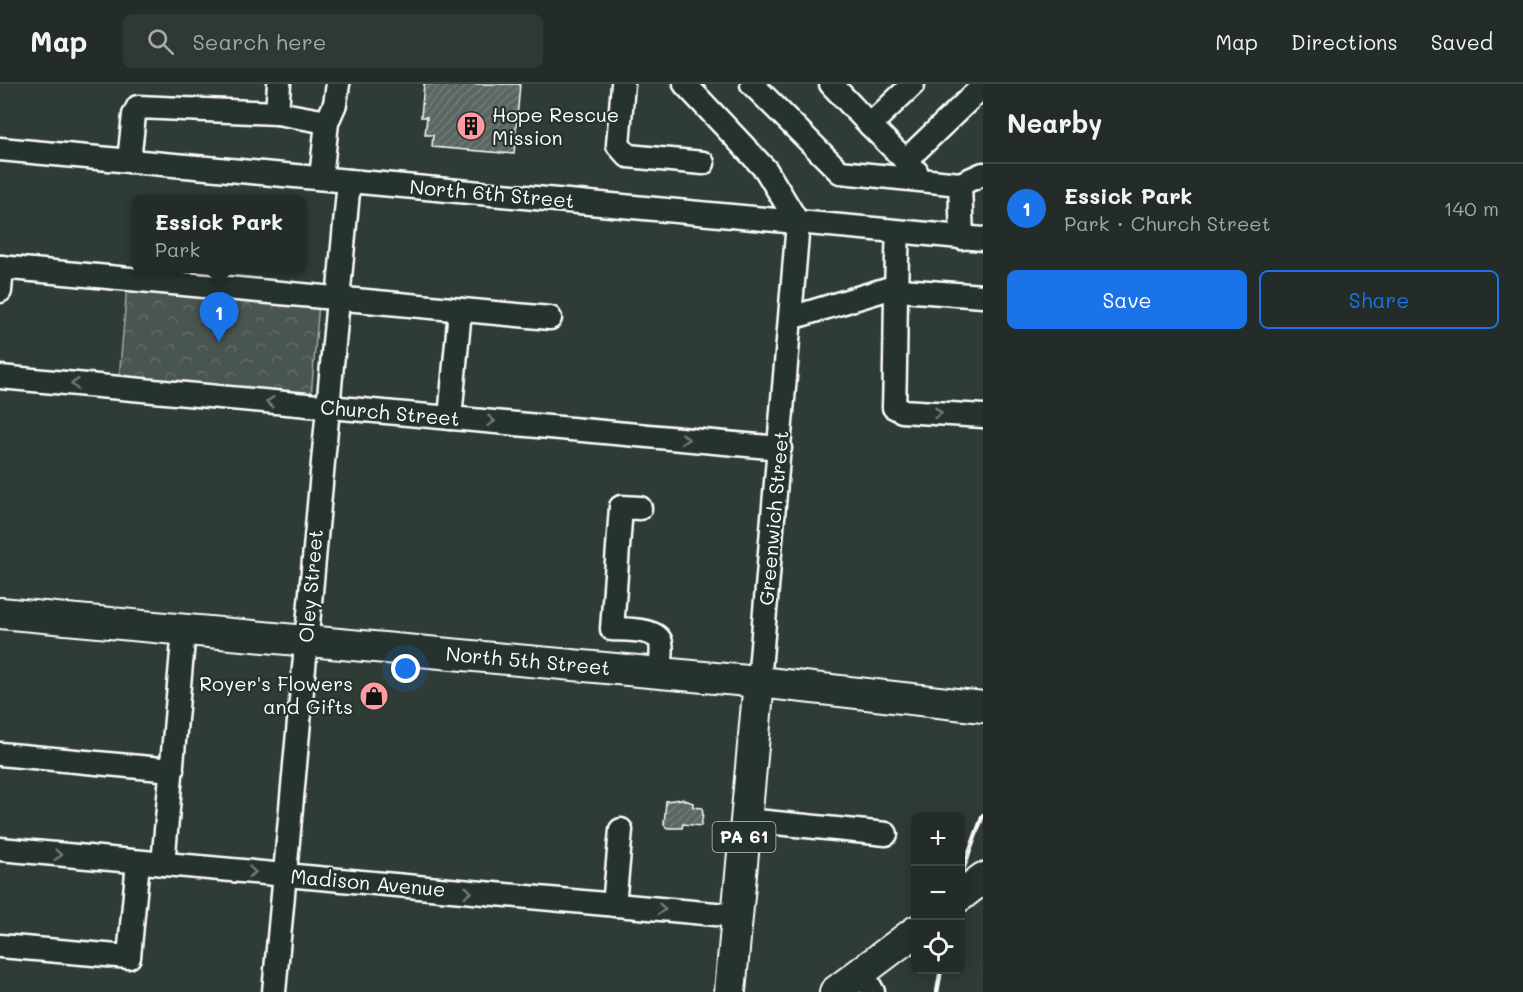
<!DOCTYPE html>
<html lang="en">
<head>
<meta charset="utf-8">
<style>
	body { margin:0; font-family:Mali,sans-serif; background:#2f3834; color:#f1f3f6 }
	.controls { position:absolute; right:18px; bottom:18px; display:grid; overflow:hidden; border-radius:9px; box-shadow:0 3px 15px #0003 }
	.controls button { width:54px; height:54px; display:grid; place-items:center; padding:0; border:0; border-bottom:2px solid #404845; background:#232c28; color:#f1f3f6; font:30px sans-serif }
	.you { position:absolute; left:406px; top:585px; width:21px; height:21px; margin:-15px; border:4px solid #fff; border-radius:50%; background:#1a73e8; box-shadow:0 0 0 9px #1a73e833 }
	.badge { display:grid; place-items:center; width:39px; height:39px; border-radius:50%; background:#1a73e8; color:#fff; font-size:20px; font-weight:700 }
	.pin { position:absolute; translate:-50% -50px; filter:drop-shadow(0 2px 3px #0008) }
	.pin::after { content:''; position:absolute; top:32px; width:21px; height:18px; background:inherit; clip-path:polygon(0 0,100% 0,50% 100%) }
	.popup { position:absolute; left:132px; top:111px; width:174px; height:78px; box-sizing:border-box; display:grid; place-content:center; border-radius:9px; background:#232c28; filter:drop-shadow(0 2px 4px #0005); font-size:20px; white-space:nowrap; color:#a3a7a8 }
	.popup b { font-size:22px; color:#f1f3f6 }
	.popup::after { content:''; position:absolute; left:50%; top:100%; margin-left:-12px; border:12px solid transparent; border-top-color:#232c28 }
	.list { margin:0; padding:0; list-style:none }
	h2 { display:flex; justify-content:space-between; align-items:center; height:78px; margin:0; padding:0 24px; font-size:26px }
	h2 small { font-size:20px; font-weight:400; color:#a3a7a8 }
	.list li { display:grid; grid-template-columns:39px 1fr auto; gap:18px; align-items:center; box-sizing:border-box; height:90px; padding:0 24px; border-top:2px solid #404845 }
	.list b { display:block; font-size:22px; white-space:nowrap }
	.list p { margin:0; font-size:20px; white-space:nowrap; color:#a3a7a8 }
	.list em { font-size:20px; font-style:normal; color:#a3a7a8 }
	.actions { display:flex; gap:12px; padding:18px 24px }
	.actions a { flex:1; padding:14px 0; border:2px solid #1a73e8; border-radius:9px; text-align:center; font-size:21px; color:#1a73e8 }
	.actions .main { background:#1a73e8; color:#fff }
	.icon { flex:none; width:33px; height:33px; fill:none; stroke:currentColor; stroke-width:2; stroke-linecap:round; stroke-linejoin:round }
	.map { position:relative; flex:none; width:983px; height:908px; overflow:hidden }
	header { display:flex; align-items:center; gap:36px; box-sizing:border-box; height:84px; padding:0 30px; background:#232c28; border-bottom:2px solid #404845 }
	header strong { font-size:28px }
	nav { display:flex; gap:33px; margin-inline-start:auto; font-size:21px }
	.search { width:420px; height:54px; background:#2f3834; display:flex; align-items:center; gap:15px; box-sizing:border-box; padding:0 21px; border-radius:9px; color:#a3a7a8; font-size:22px }
	main { display:flex }
	aside { flex:1; background:#232c28 }
	.map>svg:first-child { display:block }
</style>
</head>
<body>
<header>
<strong>Map</strong>
<div class="search"><svg class="icon" aria-label="search" viewBox="0 0 24 24"><circle cx="10" cy="10" r="6"/><path d="M15 15l6 6"/></svg>Search here</div>
<nav><a>Map</a><a>Directions</a><a>Saved</a></nav>
</header>
<main>
<div class="map">
<svg width="983" height="908" viewBox="0 0 983 908">
	<defs>
		<pattern id="park-crowns" width="20" height="18" patternUnits="userSpaceOnUse" patternTransform="scale(1.5)"><rect width="20" height="18" fill="#4a544f"/><path d="M2 6a3 3 0 1 1 6 0M12 15a3 3 0 1 1 6 0" fill="none" stroke="#656e69"/></pattern>
		<pattern id="building-hatch" width="6" height="6" patternUnits="userSpaceOnUse" patternTransform="scale(1.5)"><rect width="6" height="6" fill="#5b6661"/><path d="M-1 1l2-2M0 6l6-6M5 7l2-2" fill="none" stroke="#747d79"/></pattern>
	</defs>
	<rect width="100%" height="100%" fill="#2f3b35"/>
	<filter id="ink" filterUnits="userSpaceOnUse"><feTurbulence type="fractalNoise" baseFrequency=".0167" numOctaves="2"/><feDisplacementMap in="SourceGraphic" scale="12" xChannelSelector="R" yChannelSelector="G"/><feConvolveMatrix kernelMatrix="1 2 1 2 8 2 1 2 1" color-interpolation-filters="sRGB"/></filter>
	<g filter="url(#ink)">
		<polygon fill="url(#park-crowns)" stroke="#a4aaa7" stroke-width="1.5" points="127,202 319,219 311,312 119,296"/>
		<g fill="url(#building-hatch)" stroke="#fff" stroke-width="1.5">
			<polygon points="424,0 520,0 514,70 432,63 433,51 425,51 427,33 421,33"/>
			<polygon points="682,715 693,719 693,723 702,724 703,730 701,742 683,740 682,744 667,744 664,741 666,717"/>
		</g>
		<g fill="none" stroke-linecap="round" stroke-linejoin="round">
			<g stroke="#fff" stroke-width="27">
				<g id="minor">
					<polyline points="623,0 618,61 628,72 703,79"/>
					<polyline points="685,0 766,86 798,139 759,598"/>
					<polyline points="752,0 840,88 960,100 962,154"/>
					<polyline points="831,0 870,41 913,0"/>
					<polyline points="277,29 279,0"/>
					<polyline points="327,38 335,20 338,0"/>
					<polyline points="870,41 916,87"/>
					<polyline points="0,65 983,155"/>
					<polyline points="129,77 134,31 138,23 277,29 327,38 321,94"/>
					<polyline points="905,77 983,2"/>
					<polyline points="960,100 983,90"/>
					<path d="M 898,148 C 895,206 896,264 894,323 L 902,327 L 983,332"/>
					<polyline points="0,183 550,234"/>
					<polyline points="0,207 2,183"/>
					<polyline points="791,234 887,205 983,212"/>
					<polyline points="0,293 780,364"/>
					<polyline points="450,334 460,226"/>
					<path d="M 640,424 L 621,423 L 612,545 C 624,546 658,544 661,559 C 663,568 660,580 660,589"/>
					<polyline points="0,670 172,686"/>
					<polyline points="746,736 886,750"/>
					<polyline points="0,765 737,832"/>
					<polyline points="163,780 184,546"/>
					<polyline points="614,821 621,746"/>
					<polyline points="0,862 129,873 138,778"/>
					<polyline points="862,887 873,908"/>
					<polyline points="274,908 349,97"/>
				</g>
			</g>
			<g stroke="#fff" stroke-width="34">
				<g id="major">
					<polyline points="0,529 759,598 983,623"/>
					<polyline points="960,812 983,794"/>
					<polyline points="730,908 759,598"/>
					<polyline points="835,908 916,847"/>
				</g>
			</g>
			<use href="#minor" stroke="#26332d" stroke-width="22"/>
			<use href="#major" stroke="#26332d" stroke-width="30"/>
			<g stroke="#fff" stroke-width="4.5">
				<polyline points="960,794 983,731"/>
				<polyline points="937,908 941,886"/>
			</g>
		</g>
		<defs><path id="oneway-chevron" d="M-2-3.5L2.5 0L-2 3.5" fill="none" stroke-width="1.6" stroke-linecap="round" stroke-linejoin="round" transform="scale(1.5)"/></defs>
		<g stroke="#727a76">
			<use href="#oneway-chevron" transform="translate(75 300) rotate(-175)"/>
			<use href="#oneway-chevron" transform="translate(270 318) rotate(-175)"/>
			<use href="#oneway-chevron" transform="translate(938 329) rotate(4)"/>
			<use href="#oneway-chevron" transform="translate(491 337) rotate(5)"/>
			<use href="#oneway-chevron" transform="translate(685 355) rotate(5)"/>
			<use href="#oneway-chevron" transform="translate(58 771) rotate(5)"/>
			<use href="#oneway-chevron" transform="translate(252 788) rotate(5)"/>
			<use href="#oneway-chevron" transform="translate(468 808) rotate(5)"/>
			<use href="#oneway-chevron" transform="translate(662 825) rotate(5)"/>
		</g>
	</g>
	<defs>
		<g id="building-disc" transform="scale(1.5)"><circle r="9.5" fill="#ff9aa2" stroke="#26332d"/><path d="M-4-6H4V6H1V3H-1V6H-4ZM-2.5-4.3h1.7v1.8h-1.7ZM.8-4.3h1.7v1.8H.8ZM-2.5-1h1.7V.8h-1.7ZM.8-1h1.7V.8H.8Z" fill="#111"/></g>
		<g id="shop-disc" transform="scale(1.5)"><circle r="9.5" fill="#ff9aa2" stroke="#26332d"/><path d="M-5-2.5h2.3a2.7 3.5 0 0 1 5.4 0H5L5.5 6h-11ZM-1.5-2.5h3a1.5 2.3 0 0 0-3 0Z" fill="#111"/></g>
	</defs>
	<g fill-rule="evenodd">
		<use href="#building-disc" x="471" y="42"/>
		<use href="#shop-disc" x="374" y="612"/>
	</g>
	<g text-anchor="middle" stroke-width="4.5" stroke-linejoin="round" paint-order="stroke">
		<rect fill="#26332d" stroke="#bec2c0" stroke-width="1.5" x="712.5" y="738" width="63" height="30" rx="4.5"/>
		<g font-size="18" font-weight="bold" fill="#fff">
			<text x="744" y="759">PA 61</text>
		</g>
		<g font-size="20" fill="#fff" stroke="#26332d" text-anchor="start">
			<text x="492" y="38">Hope Rescue<tspan x="492" dy="23">Mission</tspan></text>
			<text x="353" y="607" text-anchor="end">Royer's Flowers<tspan x="353" dy="23">and Gifts</tspan></text>
		</g>
		<g font-size="20" fill="#fff" stroke="#26332d">
			<text transform="translate(492 110) rotate(5)" y="7">North 6th Street</text>
			<text transform="translate(390 329) rotate(5)" y="7">Church Street</text>
			<text transform="translate(774 434) rotate(-85)" y="7">Greenwich Street</text>
			<text transform="translate(311 502) rotate(-85)" y="7">Oley Street</text>
			<text transform="translate(528 577) rotate(5)" y="7">North 5th Street</text>
			<text transform="translate(368 799) rotate(5)" y="7">Madison Avenue</text>
		</g>
	</g>
</svg>
<div class="controls">
<button>+</button>
<button>−</button>
<button><svg class="icon" aria-label="locate" viewBox="0 0 24 24"><circle cx="12" cy="12" r="6"/><path d="M12 2v4M12 18v4M2 12h4M18 12h4"/></svg></button>
</div>
<div class="you"></div>
<div class="pin badge" style="left:219px;top:258px">1</div>
<div class="popup"><b>Essick Park</b>Park</div>
</div>
<aside>
<h2>Nearby<small></small></h2>
<ul class="list">
<li><span class="badge">1</span><div><b>Essick Park</b><p>Park · Church Street</p></div><em>140 m</em></li>
</ul>
<div class="actions"><a class="main">Save</a><a>Share</a></div>
</aside>
</main>
</body>
</html>
